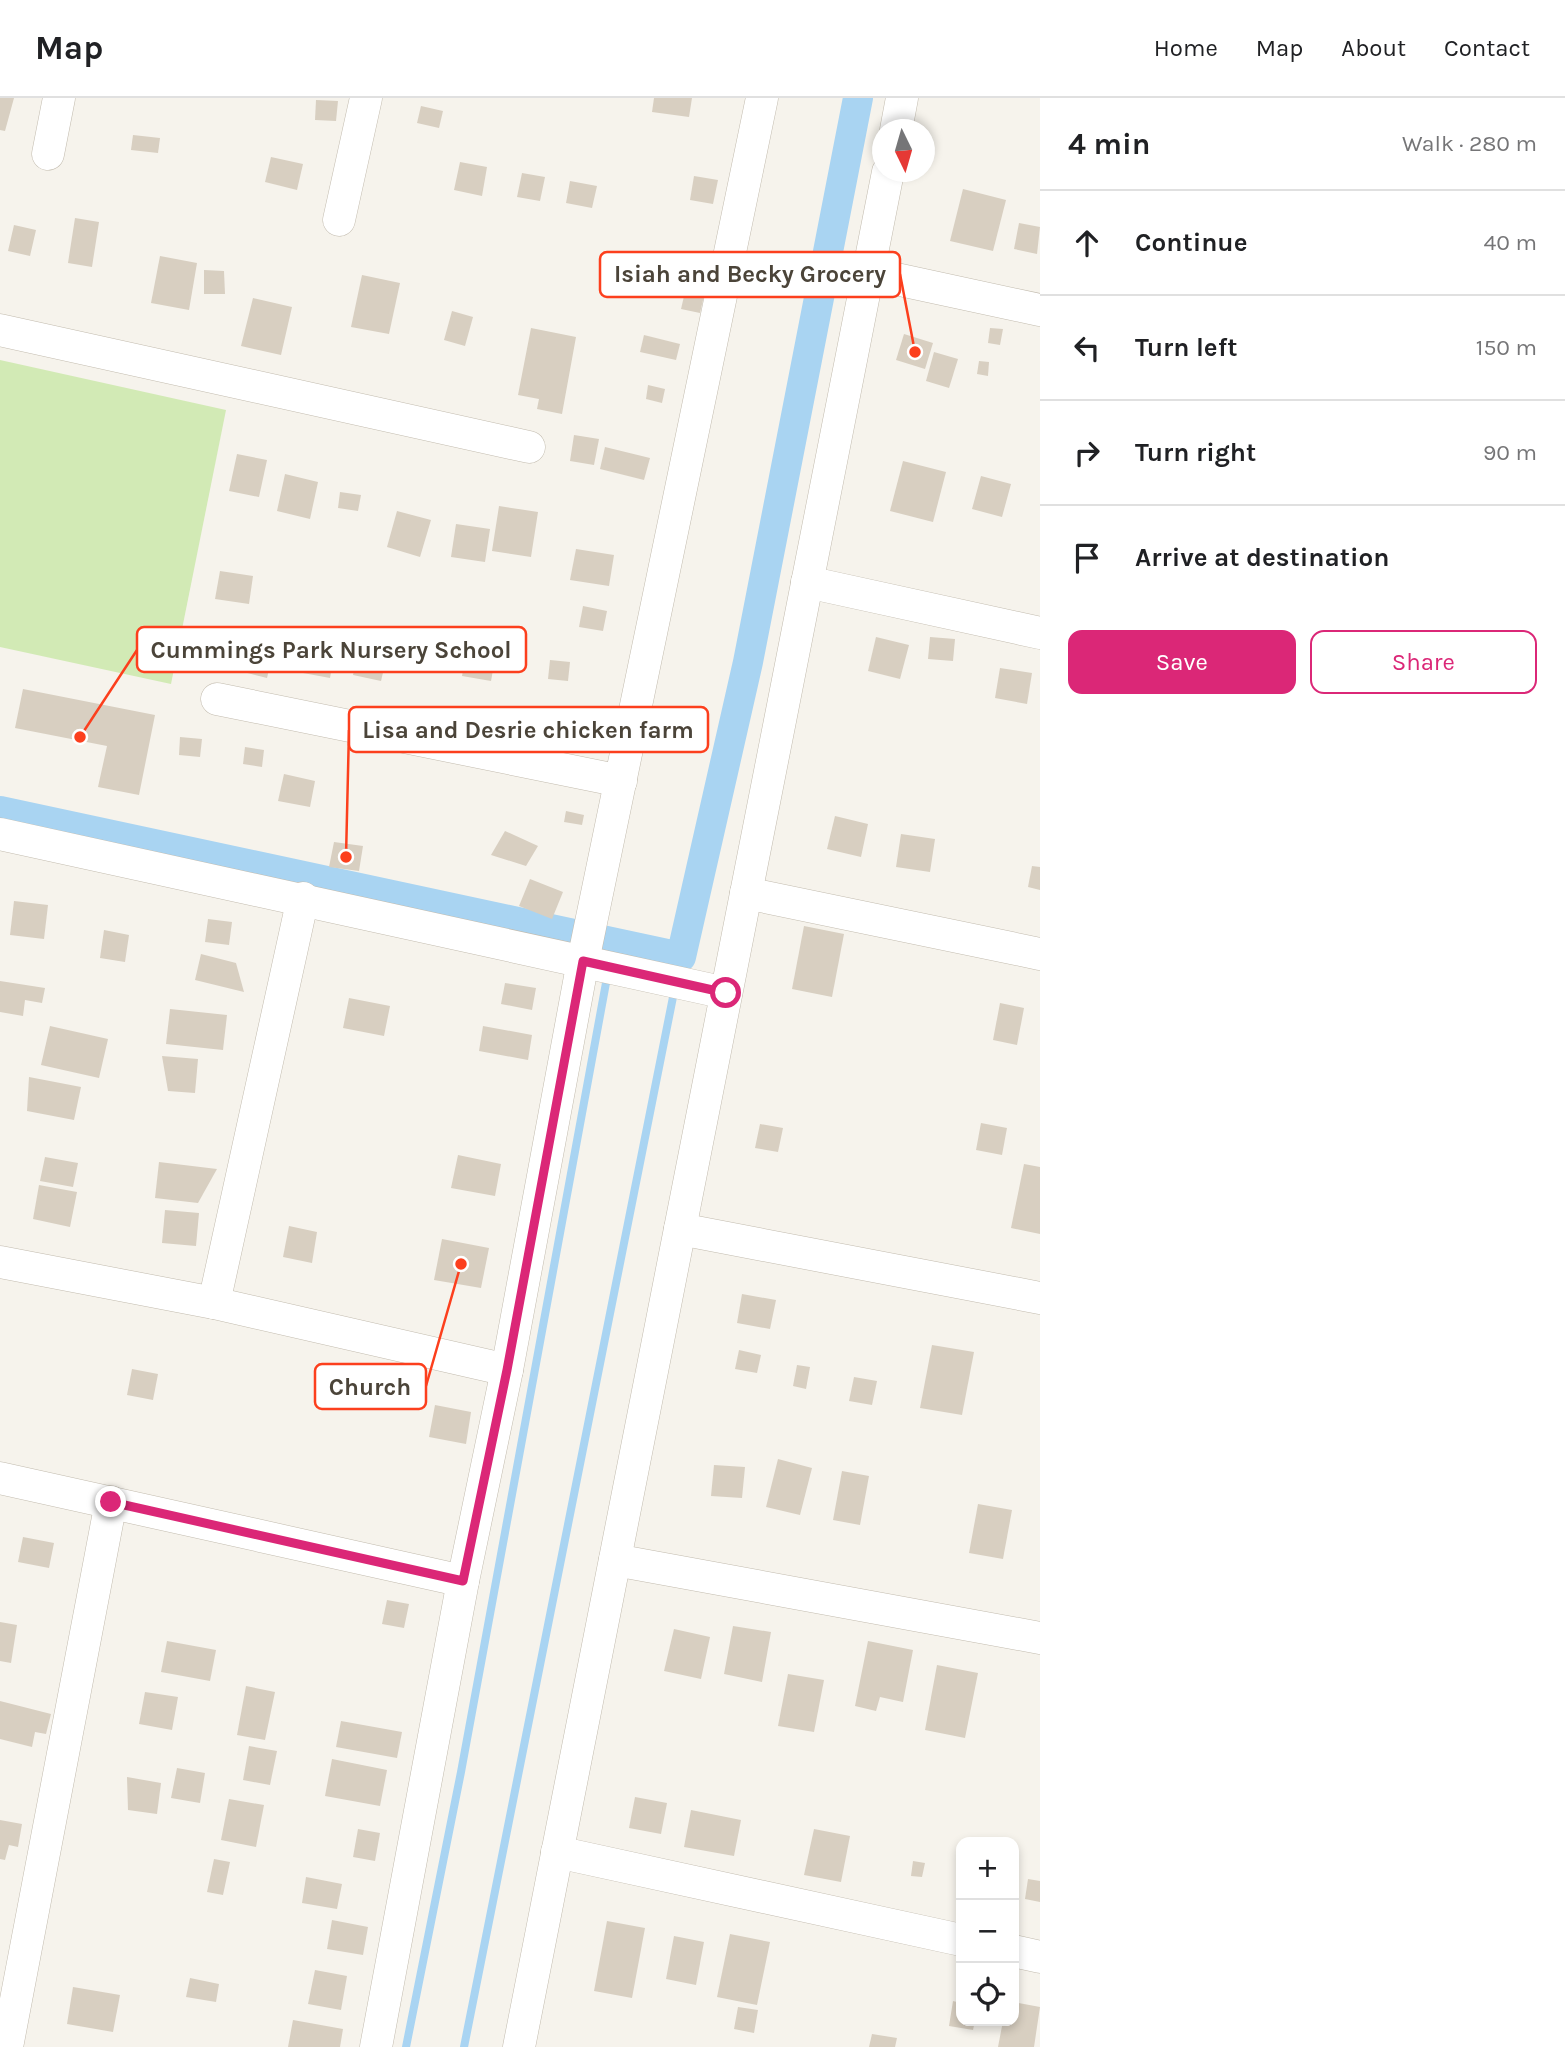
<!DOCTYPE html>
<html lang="en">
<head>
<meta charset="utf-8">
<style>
	body { margin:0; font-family:Karla,sans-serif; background:#f2f2f2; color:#202124 }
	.controls { position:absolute; right:21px; bottom:21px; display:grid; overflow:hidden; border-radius:14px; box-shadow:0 4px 10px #0003 }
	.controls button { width:63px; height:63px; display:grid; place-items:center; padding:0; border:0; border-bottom:2px solid #e0e0e0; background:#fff; color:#202124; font:35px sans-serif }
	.compass { position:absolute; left:872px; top:21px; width:63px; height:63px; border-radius:50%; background:#fff; box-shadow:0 4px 10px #0003; rotate:175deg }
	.stop { position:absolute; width:21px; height:21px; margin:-16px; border:5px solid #db2777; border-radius:50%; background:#fff }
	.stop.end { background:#db2777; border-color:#fff; box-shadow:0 2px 7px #0008 }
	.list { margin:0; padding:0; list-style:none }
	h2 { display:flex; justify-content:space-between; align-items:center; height:91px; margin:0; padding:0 28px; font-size:30px }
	h2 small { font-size:23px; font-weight:400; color:#757577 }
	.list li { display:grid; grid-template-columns:46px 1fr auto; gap:21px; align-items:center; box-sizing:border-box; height:105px; padding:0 28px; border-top:2px solid #e0e0e0 }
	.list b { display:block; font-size:26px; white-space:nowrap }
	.list em { font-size:23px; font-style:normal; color:#757577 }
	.actions { display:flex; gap:14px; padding:21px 28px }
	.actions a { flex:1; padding:16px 0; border:2px solid #db2777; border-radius:14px; text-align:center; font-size:24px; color:#db2777 }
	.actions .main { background:#db2777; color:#fff }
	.icon { flex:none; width:38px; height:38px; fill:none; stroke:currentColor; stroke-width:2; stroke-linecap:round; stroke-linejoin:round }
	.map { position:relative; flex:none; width:1040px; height:1949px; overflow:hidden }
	header { display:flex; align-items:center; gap:42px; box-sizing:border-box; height:98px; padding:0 35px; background:#fff; border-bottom:2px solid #e0e0e0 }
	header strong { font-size:33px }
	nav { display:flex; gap:38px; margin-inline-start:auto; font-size:24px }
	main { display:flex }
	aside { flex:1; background:#fff }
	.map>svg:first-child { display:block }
</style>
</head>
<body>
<header>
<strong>Map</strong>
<nav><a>Home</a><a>Map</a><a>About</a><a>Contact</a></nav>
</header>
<main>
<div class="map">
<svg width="1040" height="1949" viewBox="0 0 1040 1949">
	<rect width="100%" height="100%" fill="#f6f3ec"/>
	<polygon fill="#d2eab5" points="0,262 226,312 171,586 0,549"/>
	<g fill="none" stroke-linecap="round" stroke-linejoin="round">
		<g stroke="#a9d4f2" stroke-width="8">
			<polyline points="610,862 613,844"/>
			<polyline points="678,876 681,859"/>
			<polyline points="406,1949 461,1674 608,874"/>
			<polyline points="464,1949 675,889"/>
		</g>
		<polyline stroke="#a9d4f2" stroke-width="30" points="0,713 681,859 748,564 858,0"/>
	</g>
	<g fill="#d8cfc1">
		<polygon points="0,0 14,0 5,33 0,32"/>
		<polygon points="654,0 692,0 689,19 652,14"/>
		<polygon points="316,2 338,3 336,23 315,22"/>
		<polygon points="421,8 443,13 439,30 417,25"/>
		<polygon points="133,37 160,40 158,55 131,52"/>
		<polygon points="271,59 303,66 297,92 265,84"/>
		<polygon points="460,64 487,69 482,98 454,92"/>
		<polygon points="522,75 545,79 540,103 517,99"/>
		<polygon points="694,78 718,82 713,106 690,102"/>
		<polygon points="570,83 597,88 592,110 566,105"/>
		<polygon points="963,91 1006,102 993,153 950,143"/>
		<polygon points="75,120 99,124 92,169 68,165"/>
		<polygon points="1019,125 1040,129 1037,156 1014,151"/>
		<polygon points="14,127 36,132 30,158 8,153"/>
		<polygon points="160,158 197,165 189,212 151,205"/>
		<polygon points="204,172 224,173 225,196 204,196"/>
		<polygon points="362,177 400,185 389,236 351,229"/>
		<polygon points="685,194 704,198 700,215 681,211"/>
		<polygon points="253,200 292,209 281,257 241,248"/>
		<polygon points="452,213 473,219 465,248 444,242"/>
		<polygon points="531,230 576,239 562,316 537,311 539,301 518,297"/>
		<polygon points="990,230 1003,231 1000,247 988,245"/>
		<polygon points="904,236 933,245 925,271 896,262"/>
		<polygon points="644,237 680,246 676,262 640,254"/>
		<polygon points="934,254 958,261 949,290 926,283"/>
		<polygon points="979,263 989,264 988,278 977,276"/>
		<polygon points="648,287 665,291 662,305 646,301"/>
		<polygon points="574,337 599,341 594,367 570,363"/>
		<polygon points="605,349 650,360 644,382 600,371"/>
		<polygon points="237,356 267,362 259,399 229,393"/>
		<polygon points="903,363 946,374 933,424 890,413"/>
		<polygon points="285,376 318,384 310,421 277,413"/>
		<polygon points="981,378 1011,386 1002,419 972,411"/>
		<polygon points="340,394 361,397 358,413 338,410"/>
		<polygon points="499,408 538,414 531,459 492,453"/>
		<polygon points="397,413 431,422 420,459 387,449"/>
		<polygon points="456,426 490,431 485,464 451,459"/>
		<polygon points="576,451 614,457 609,488 570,482"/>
		<polygon points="220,473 253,478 249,506 215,501"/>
		<polygon points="583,508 607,513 603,533 579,529"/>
		<polygon points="363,534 391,541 381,583 353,577"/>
		<polygon points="310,536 337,541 330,580 303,575"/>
		<polygon points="418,538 454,546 447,575 412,567"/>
		<polygon points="876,539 909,547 900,581 868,573"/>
		<polygon points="930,539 955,541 953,563 928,561"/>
		<polygon points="468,545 497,550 491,583 462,578"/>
		<polygon points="242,547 273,555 267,580 236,572"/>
		<polygon points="550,562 570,564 568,583 548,581"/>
		<polygon points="1000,570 1032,575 1027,606 995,600"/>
		<polygon points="23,591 155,617 139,697 98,689 107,648 15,630"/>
		<polygon points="180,639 202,641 200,659 179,657"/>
		<polygon points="245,649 264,652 262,669 243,666"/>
		<polygon points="284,676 315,683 310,709 278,703"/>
		<polygon points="566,713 584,717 582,727 564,724"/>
		<polygon points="835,718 868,726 861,759 827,751"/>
		<polygon points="505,733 538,748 526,768 491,757"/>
		<polygon points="901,736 935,741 930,774 896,769"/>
		<polygon points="334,744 363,748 359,773 329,769"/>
		<polygon points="1032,768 1040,769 1040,792 1028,789"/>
		<polygon points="530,781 563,794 552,821 519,808"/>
		<polygon points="14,803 48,807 44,841 10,837"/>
		<polygon points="208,821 232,824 229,847 205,844"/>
		<polygon points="804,828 844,836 832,899 792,891"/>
		<polygon points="104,832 129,837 125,864 100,860"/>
		<polygon points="201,856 236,865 244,894 195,882"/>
		<polygon points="0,883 45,890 42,905 25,902 23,918 0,914"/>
		<polygon points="505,885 536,890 532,912 501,906"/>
		<polygon points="349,900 390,908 384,938 343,930"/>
		<polygon points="1000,905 1024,910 1017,947 993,942"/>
		<polygon points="170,911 227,917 223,952 166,946"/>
		<polygon points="50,928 108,941 99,980 41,967"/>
		<polygon points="483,928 532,937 528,962 479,953"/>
		<polygon points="162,958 198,961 195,995 168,993"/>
		<polygon points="29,979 81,989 74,1022 27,1013"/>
		<polygon points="981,1025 1007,1030 1002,1057 976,1052"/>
		<polygon points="760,1026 783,1030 778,1054 755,1050"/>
		<polygon points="458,1057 501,1066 495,1098 451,1090"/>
		<polygon points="45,1059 78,1065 73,1089 40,1083"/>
		<polygon points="159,1064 217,1071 198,1105 155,1100"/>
		<polygon points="1024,1066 1040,1069 1040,1136 1011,1130"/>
		<polygon points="39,1087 77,1094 70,1129 33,1121"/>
		<polygon points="165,1112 199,1115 196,1148 162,1145"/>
		<polygon points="289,1128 317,1134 312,1165 283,1159"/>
		<polygon points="442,1141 489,1150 481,1190 434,1182"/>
		<polygon points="742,1196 776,1202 770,1231 737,1225"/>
		<polygon points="932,1247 974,1254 962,1317 920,1310"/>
		<polygon points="739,1252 761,1257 757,1275 735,1271"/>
		<polygon points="797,1267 810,1269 806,1291 793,1288"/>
		<polygon points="132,1271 158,1276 153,1302 127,1297"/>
		<polygon points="854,1279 877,1283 872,1307 849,1303"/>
		<polygon points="435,1307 471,1314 466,1346 429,1339"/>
		<polygon points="778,1361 812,1370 800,1417 766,1409"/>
		<polygon points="714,1367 745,1369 742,1400 711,1398"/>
		<polygon points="842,1373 869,1378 860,1427 833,1422"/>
		<polygon points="978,1406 1012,1412 1003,1461 969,1455"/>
		<polygon points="23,1439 54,1445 49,1470 18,1464"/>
		<polygon points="387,1502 409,1506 404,1530 382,1526"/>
		<polygon points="0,1524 17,1527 11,1565 0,1563"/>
		<polygon points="733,1528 771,1534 762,1584 724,1576"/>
		<polygon points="674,1531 710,1539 701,1581 664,1573"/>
		<polygon points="167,1543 216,1552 210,1583 161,1574"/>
		<polygon points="868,1543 913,1552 903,1604 880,1599 876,1613 855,1608"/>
		<polygon points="937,1567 978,1575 965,1640 925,1632"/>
		<polygon points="788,1576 824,1582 814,1634 778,1628"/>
		<polygon points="246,1588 275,1594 265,1642 237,1637"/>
		<polygon points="145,1594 178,1599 172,1632 139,1626"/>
		<polygon points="0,1603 51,1616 46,1636 35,1634 32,1649 0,1641"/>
		<polygon points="341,1623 402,1634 397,1660 336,1649"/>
		<polygon points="249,1648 277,1653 270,1687 243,1682"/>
		<polygon points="332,1661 387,1672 380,1708 325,1698"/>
		<polygon points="177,1670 205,1675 200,1705 171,1700"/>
		<polygon points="127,1679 161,1685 157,1716 128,1712"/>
		<polygon points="635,1699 667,1705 661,1736 629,1730"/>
		<polygon points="229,1701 264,1707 256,1749 221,1742"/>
		<polygon points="691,1712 741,1722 734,1758 684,1749"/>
		<polygon points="0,1722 22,1726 18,1749 9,1747 5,1762 0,1761"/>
		<polygon points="358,1731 380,1735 375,1763 353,1759"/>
		<polygon points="814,1731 850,1738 841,1784 804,1777"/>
		<polygon points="214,1761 230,1764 223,1797 207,1794"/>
		<polygon points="913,1763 925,1765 922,1779 911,1778"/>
		<polygon points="306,1779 342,1786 337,1811 302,1805"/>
		<polygon points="1028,1781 1040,1783 1040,1804 1025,1801"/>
		<polygon points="332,1822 368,1829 363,1857 327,1851"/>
		<polygon points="607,1823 645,1830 632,1900 594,1893"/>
		<polygon points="730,1836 770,1844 757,1907 717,1899"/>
		<polygon points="674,1838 704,1844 696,1887 666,1881"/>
		<polygon points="315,1872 347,1878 341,1912 308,1906"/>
		<polygon points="190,1880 219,1886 216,1904 186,1899"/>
		<polygon points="73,1889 120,1897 113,1934 67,1926"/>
		<polygon points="953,1903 961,1905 961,1923 975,1923 973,1932 949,1928"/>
		<polygon points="1014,1904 1040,1909 1034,1949 998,1949 1003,1923 1014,1923"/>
		<polygon points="738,1909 758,1912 754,1935 734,1931"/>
		<polygon points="293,1922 343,1931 340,1949 288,1949"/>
		<polygon points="872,1936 897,1940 895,1949 869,1949"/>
	</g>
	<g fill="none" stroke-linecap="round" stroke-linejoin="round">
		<g stroke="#c2bbae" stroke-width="33">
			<g id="minor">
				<polyline points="896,32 902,0"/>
				<polyline points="48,56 59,0"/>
				<polyline points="339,122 366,0"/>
				<polyline points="868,175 1040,212"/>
				<polyline points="0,232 529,349"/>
				<polyline points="807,484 1040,535"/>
				<polyline points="217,601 621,683"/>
				<polyline points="0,736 726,895"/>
				<polyline points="746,795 1040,856"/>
				<polyline points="680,1131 1040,1200"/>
				<polyline points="0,1164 214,1205 507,1272"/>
				<polyline points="214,1205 303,800"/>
				<polyline points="0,1380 463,1483"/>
				<polyline points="615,1462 1040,1540"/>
				<polyline points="557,1754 961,1842"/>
				<polyline points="1014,1853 1040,1859"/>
				<polyline points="7,1949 111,1404"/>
				<polyline points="376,1949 463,1483 507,1272 583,863 762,0"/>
				<polyline points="519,1949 888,74"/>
			</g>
		</g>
		<use href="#minor" stroke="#fff" stroke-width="32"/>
	</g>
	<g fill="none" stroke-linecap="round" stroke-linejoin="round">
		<polyline stroke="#db2777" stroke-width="9" points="111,1404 463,1483 507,1272 583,863 726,895"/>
	</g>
	<path fill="none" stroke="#fc3f1d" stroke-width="2.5" d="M915 254L900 176M80 639L137 552M346 759L349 632M461 1166L426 1288"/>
	<g fill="#fc3f1d" stroke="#fff" stroke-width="2.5">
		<circle cx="915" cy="254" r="7"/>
		<circle cx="80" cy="639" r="7"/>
		<circle cx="346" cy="759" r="7"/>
		<circle cx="461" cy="1166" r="7"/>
	</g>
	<g fill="#fff" stroke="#fc3f1d" stroke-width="2.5">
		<rect x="600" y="154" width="300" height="45" rx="7"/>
		<rect x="137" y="529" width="389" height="45" rx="7"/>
		<rect x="349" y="609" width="359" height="45" rx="7"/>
		<rect x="315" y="1266" width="111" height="45" rx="7"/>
	</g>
	<g font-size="24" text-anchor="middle" font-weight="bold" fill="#4b4439">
		<text x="750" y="184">Isiah and Becky Grocery</text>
		<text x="331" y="560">Cummings Park Nursery School</text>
		<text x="528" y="640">Lisa and Desrie chicken farm</text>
		<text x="370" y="1297">Church</text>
	</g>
</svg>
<div class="controls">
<button>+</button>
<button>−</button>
<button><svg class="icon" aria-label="locate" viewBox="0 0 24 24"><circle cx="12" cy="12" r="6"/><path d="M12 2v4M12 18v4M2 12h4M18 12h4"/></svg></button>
</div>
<svg class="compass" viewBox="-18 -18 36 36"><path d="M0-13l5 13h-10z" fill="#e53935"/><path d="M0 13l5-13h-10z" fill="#757577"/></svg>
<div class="stop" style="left:726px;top:895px"></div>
<div class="stop end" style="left:111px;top:1404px"></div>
</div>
<aside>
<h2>4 min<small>Walk · 280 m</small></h2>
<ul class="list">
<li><svg class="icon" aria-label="ahead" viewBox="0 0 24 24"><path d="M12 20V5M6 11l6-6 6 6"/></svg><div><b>Continue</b></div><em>40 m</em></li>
<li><svg class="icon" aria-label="left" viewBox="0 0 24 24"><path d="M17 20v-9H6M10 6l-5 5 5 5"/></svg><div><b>Turn left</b></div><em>150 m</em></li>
<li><svg class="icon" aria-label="right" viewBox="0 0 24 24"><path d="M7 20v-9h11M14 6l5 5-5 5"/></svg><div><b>Turn right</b></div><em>90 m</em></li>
<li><svg class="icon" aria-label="arrive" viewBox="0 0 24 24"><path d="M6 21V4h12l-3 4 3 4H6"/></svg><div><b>Arrive at destination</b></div></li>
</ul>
<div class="actions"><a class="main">Save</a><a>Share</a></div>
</aside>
</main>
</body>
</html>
